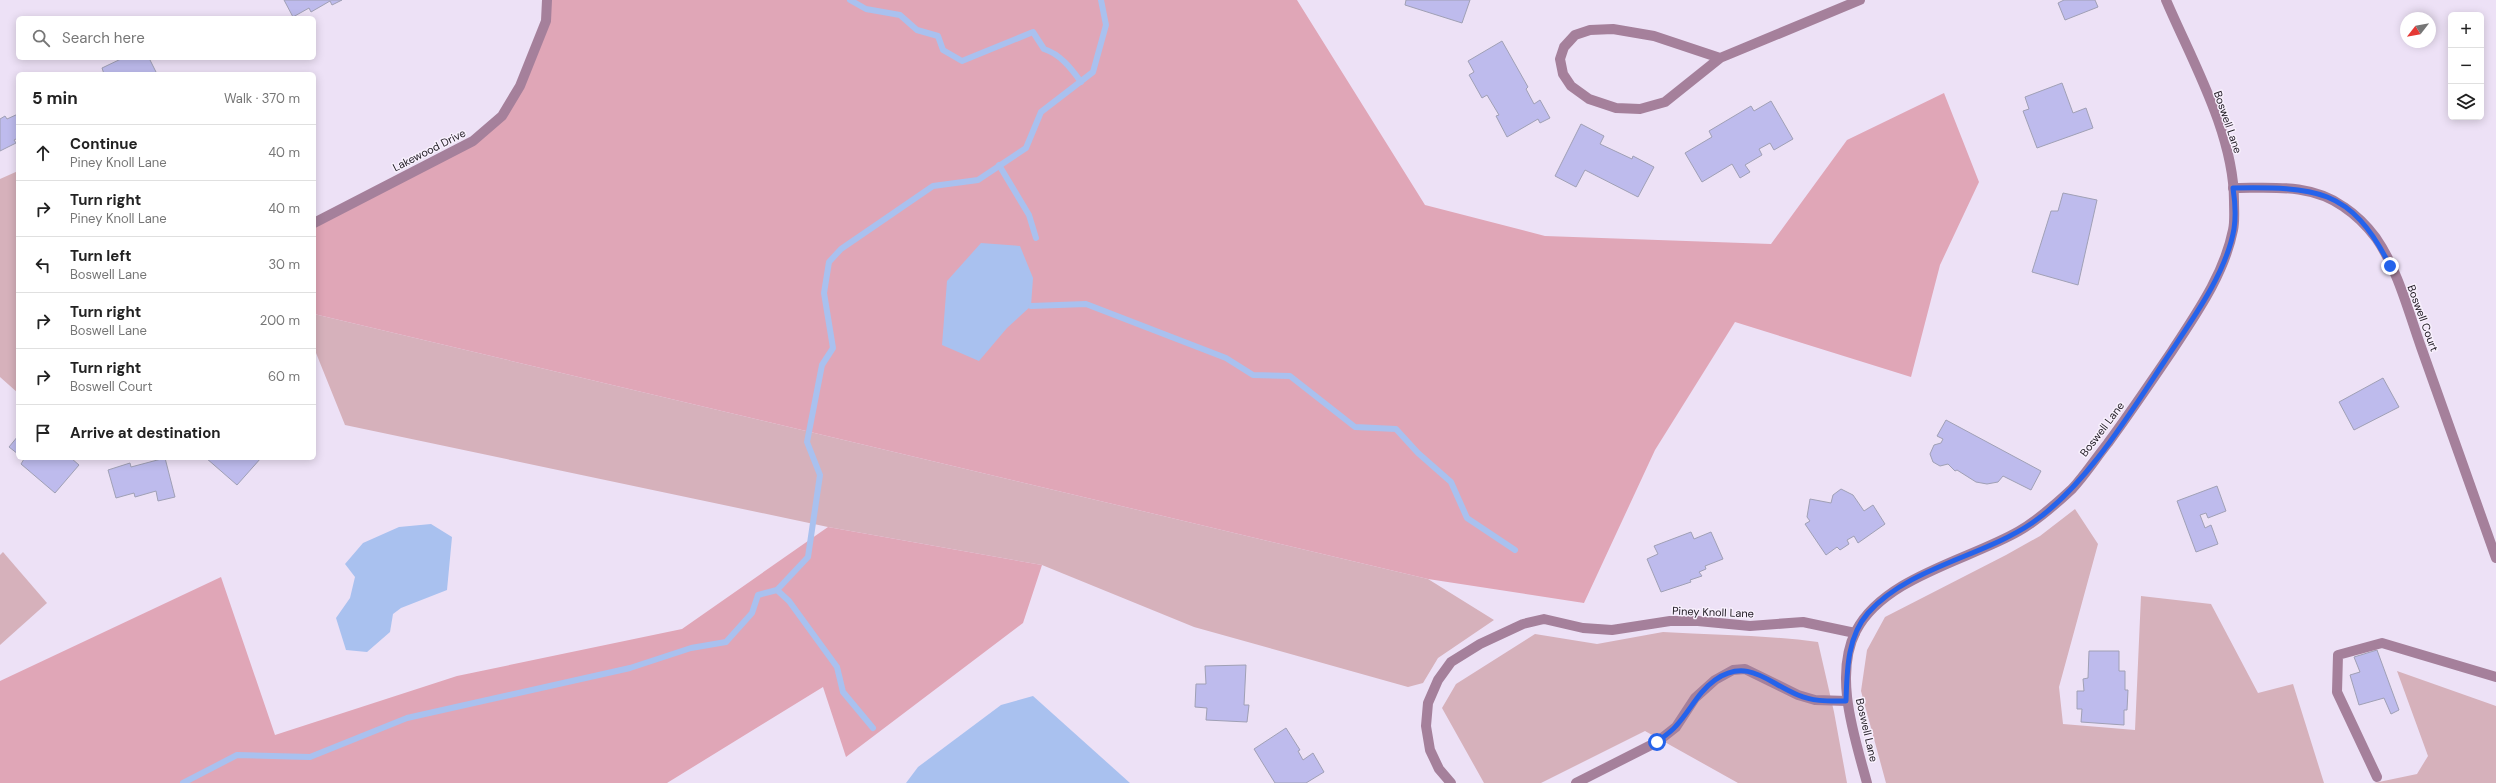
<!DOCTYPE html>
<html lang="en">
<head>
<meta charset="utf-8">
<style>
	body { margin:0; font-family:"DM Sans",sans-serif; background:#f2f2f2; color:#222 }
	.controls { position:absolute; right:12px; top:12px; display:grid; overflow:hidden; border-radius:6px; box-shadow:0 2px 10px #0003 }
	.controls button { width:36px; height:36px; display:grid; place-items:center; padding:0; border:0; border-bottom:1px solid #e0e0e0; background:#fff; color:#222; font:20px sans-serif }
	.compass { position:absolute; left:2400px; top:12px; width:36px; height:36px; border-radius:50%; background:#fff; box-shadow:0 2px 10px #0003; rotate:239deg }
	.stop { position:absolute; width:12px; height:12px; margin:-9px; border:3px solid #2563eb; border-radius:50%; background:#fff }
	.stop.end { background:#2563eb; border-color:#fff; box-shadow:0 1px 4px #0008 }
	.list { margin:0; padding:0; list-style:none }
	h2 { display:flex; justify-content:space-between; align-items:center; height:52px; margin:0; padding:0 16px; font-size:17px }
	h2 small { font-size:13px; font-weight:400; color:#767676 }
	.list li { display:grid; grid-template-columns:26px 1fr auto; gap:12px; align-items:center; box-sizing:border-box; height:56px; padding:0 16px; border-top:1px solid #e0e0e0 }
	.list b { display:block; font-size:15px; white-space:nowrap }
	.list p { margin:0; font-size:13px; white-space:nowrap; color:#767676 }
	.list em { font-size:13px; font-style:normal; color:#767676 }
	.icon { flex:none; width:22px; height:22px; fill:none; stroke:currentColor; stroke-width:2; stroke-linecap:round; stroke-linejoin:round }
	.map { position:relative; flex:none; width:2496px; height:783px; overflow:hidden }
	.search { position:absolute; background:#fff; box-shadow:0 2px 10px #0003; left:16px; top:16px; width:300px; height:44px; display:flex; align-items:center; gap:10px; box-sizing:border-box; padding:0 14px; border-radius:6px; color:#767676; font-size:15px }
	.panel { position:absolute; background:#fff; box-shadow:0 2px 10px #0003; left:16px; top:72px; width:300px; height:388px; border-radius:6px }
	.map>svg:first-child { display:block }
</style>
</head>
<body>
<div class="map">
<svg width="2496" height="783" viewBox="0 0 2496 783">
	<rect width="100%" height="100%" fill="#ede1f6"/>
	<g fill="#d6b1bb">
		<polygon points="18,171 18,393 0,377 0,179"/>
		<polygon points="314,314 1428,579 1494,620 1438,658 1423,683 1408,687 1194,627 1042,565 828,527 345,425 314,348"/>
		<polygon points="2075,509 2098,544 2059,687 2063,724 2135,730 2141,596 2211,604 2258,693 2293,684 2324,783 1886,783 1861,691 1867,650 1885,617 2006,555 2040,536"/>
		<polygon points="3,552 47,603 0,645 0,555"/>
		<path d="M 1663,632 C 1715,635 1767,635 1818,642 L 1834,712 L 1847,783 L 1738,783 L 1645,731 L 1541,783 L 1484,783 L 1442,708 L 1456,684 L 1535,634 L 1597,644 Z"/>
		<polygon points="2397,671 2496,706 2496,783 2374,783 2417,774 2428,756"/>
	</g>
	<g fill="#e0a6b7">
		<polygon points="547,0 1297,0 1425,205 1545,236 1771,244 1847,140 1944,93 1979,182 1940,265 1911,377 1735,322 1655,450 1584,603 1428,579 314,314 314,223 473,141 502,116 546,21"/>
		<polygon points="828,527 1042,565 1023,623 846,757 823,687 667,783 0,783 0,681 221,577 275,735 457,676 682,629"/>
	</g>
	<g fill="#a9c1ef">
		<polygon points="981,243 1020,246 1033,278 1031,306 1007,328 979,361 942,345 947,281"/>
		<polygon points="431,524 452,537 447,590 401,608 393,614 390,632 367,652 346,650 336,618 350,598 355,577 345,564 363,543 399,527"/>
		<polygon points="1033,696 1130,783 906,783 918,767 1001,705"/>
	</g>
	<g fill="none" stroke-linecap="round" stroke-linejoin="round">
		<g stroke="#a9c1ef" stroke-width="6">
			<path d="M 850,0 L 866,9 L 900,15 L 917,30 L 938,36 L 943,50 L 962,61 L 1033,32 L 1044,49 C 1060,54 1071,68 1081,82"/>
			<polyline points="999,165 1029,215 1036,238"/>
			<polyline points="1031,306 1086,304 1226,358 1253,375 1290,376 1355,427 1396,429 1418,453 1451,482 1467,518 1515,550"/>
			<polyline points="777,590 789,601 837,667 843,692 873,728"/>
			<polyline points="183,783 237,755 310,757 407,718 630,668 691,648 726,642 752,613 758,595 777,590 808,557 820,475 807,442 822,365 833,348 824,293 829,262 841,249 933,186 978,180 1026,148 1041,112 1093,72 1106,25 1101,0"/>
		</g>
	</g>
	<g fill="#bebbed" stroke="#a0a0b5">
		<polygon points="284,0 342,0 332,5 330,1 311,12 309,8 293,17"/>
		<polygon points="1406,0 1470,0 1462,23 1405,5"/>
		<polygon points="2064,0 2095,0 2098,7 2065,20 2058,3"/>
		<polygon points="1502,41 1528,87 1526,89 1534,104 1540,100 1550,118 1540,123 1538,119 1507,137 1496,116 1499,115 1487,95 1482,98 1469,75 1474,72 1468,61"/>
		<polygon points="123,58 149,58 157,74 104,74 102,68"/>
		<polygon points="2062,83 2073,113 2086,108 2093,128 2037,148 2023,111 2029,109 2025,97"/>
		<polygon points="1771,101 1793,139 1774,150 1770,143 1759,149 1762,155 1745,165 1750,172 1740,178 1732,164 1702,182 1685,153 1712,137 1709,131 1751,106 1754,111"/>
		<polygon points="18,114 18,138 14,140 16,143 0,151 0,119 5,116 7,119"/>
		<polygon points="1581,124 1604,136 1600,144 1632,159 1633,156 1654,167 1638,197 1585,170 1576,187 1555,176"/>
		<polygon points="2063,193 2097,200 2078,285 2032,272 2051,211 2058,211"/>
		<polygon points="2383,378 2399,407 2354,430 2339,402"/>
		<polygon points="1946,420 2041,471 2031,490 2003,476 1998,482 1987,484 1976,482 1957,470 1955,471 1948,464 1940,466 1933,462 1930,454 1934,445 1941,443 1943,439 1937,436"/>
		<polygon points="18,436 18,454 9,447"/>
		<polygon points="23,458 71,458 79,465 55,493 21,464 24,459"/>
		<polygon points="165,458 175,497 158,501 156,491 135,497 134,493 116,498 108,470 130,463 131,467"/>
		<polygon points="206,458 261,458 237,485"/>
		<polygon points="2217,486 2226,511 2208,518 2206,513 2200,515 2205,528 2211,525 2218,544 2196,552 2177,501"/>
		<polygon points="1841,489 1853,495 1864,511 1873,505 1885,524 1858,543 1854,536 1847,540 1849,544 1840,550 1837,547 1826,555 1805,524 1810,521 1807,517 1810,499 1831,503 1833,495"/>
		<polygon points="1691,532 1694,539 1711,532 1723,559 1705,566 1706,569 1699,572 1702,576 1690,580 1691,582 1661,592 1647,559 1658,554 1654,546"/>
		<polygon points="2377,650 2399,710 2391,714 2384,698 2359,705 2350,675 2360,672 2354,657"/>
		<polygon points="2089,651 2119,651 2119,671 2125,671 2125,690 2128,690 2127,710 2124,710 2124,725 2081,722 2082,709 2077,709 2077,691 2084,691 2083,679 2088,678"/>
		<polygon points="1246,665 1244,705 1249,705 1247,722 1206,720 1207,708 1195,707 1196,684 1206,684 1205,666"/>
		<polygon points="1286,728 1300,750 1298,751 1303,760 1313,753 1324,772 1306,783 1275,783 1254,749"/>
	</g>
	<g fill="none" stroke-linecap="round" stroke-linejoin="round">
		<polyline stroke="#a5809b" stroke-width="10" points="2377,777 2337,692 2338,655 2382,643 2496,677"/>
		<g stroke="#a5809b" stroke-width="10">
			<polyline points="1720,58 1654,36 1613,29 1590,30 1575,35 1564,47 1560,59 1563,74 1571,86 1589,99 1616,108 1640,109 1665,102 1720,58 1860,0"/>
			<path d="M 2233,188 C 2271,188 2311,183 2344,207 C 2356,215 2367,226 2376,238 C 2397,268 2409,313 2421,347 C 2446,417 2471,488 2496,558"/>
			<polyline points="314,223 473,141 502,116 520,86 546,21 547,0"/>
			<polyline points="1451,783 1439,769 1430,750 1426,726 1428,703 1438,680 1451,662 1480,644 1523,624 1544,619 1583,628 1612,630 1670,621 1698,621 1750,626 1803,622 1855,633"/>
			<polyline points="1576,783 1657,742 1676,727 1695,698 1715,680 1733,670 1745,669 1798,695 1815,700 1847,701"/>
			<path d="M 1867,783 C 1855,738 1833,676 1856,631 C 1884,577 1969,560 2019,531 C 2038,520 2056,504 2072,489 C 2085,475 2096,458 2108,443 C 2130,413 2151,382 2172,351 C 2196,314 2224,275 2233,230 C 2235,222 2234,211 2234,201 C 2234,134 2192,61 2166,0"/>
		</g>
	</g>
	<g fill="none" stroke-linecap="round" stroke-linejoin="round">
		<path stroke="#2563eb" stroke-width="5" d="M 1657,742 C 1663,737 1671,732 1676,726 C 1690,711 1698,692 1715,680 C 1748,657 1768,683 1798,695 C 1814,702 1830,701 1846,701 C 1847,671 1847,637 1868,613 C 1909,567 1982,557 2032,523 C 2085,487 2129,415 2164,362 C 2189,324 2226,275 2234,229 C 2236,216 2235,201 2233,188 C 2314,187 2351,187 2390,266"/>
	</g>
	<g text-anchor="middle" stroke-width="3" stroke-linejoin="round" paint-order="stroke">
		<g font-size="11" fill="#1e1921" stroke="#f8f0fd">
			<text transform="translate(2228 122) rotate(71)" y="4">Boswell Lane</text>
			<text transform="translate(429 150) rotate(-27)" y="4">Lakewood Drive</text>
			<text transform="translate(2423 318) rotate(70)" y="4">Boswell Court</text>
			<text transform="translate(2102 429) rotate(-53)" y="4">Boswell Lane</text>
			<text transform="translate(1713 612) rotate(2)" y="4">Piney Knoll Lane</text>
			<text transform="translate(1867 730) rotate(77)" y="4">Boswell Lane</text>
		</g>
	</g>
</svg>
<div class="controls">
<button>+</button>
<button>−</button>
<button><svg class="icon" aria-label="layers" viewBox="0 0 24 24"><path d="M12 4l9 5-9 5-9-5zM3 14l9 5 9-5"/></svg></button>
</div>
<svg class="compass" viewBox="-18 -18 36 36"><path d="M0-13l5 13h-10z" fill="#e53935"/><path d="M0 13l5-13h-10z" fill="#767676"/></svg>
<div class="stop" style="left:1657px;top:742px"></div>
<div class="stop end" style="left:2390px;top:266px"></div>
<div class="search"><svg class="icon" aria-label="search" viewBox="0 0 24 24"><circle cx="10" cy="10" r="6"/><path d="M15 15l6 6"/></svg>Search here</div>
<section class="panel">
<h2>5 min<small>Walk · 370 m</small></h2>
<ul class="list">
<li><svg class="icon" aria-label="ahead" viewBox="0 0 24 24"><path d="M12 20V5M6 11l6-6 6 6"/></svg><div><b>Continue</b><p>Piney Knoll Lane</p></div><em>40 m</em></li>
<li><svg class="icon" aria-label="right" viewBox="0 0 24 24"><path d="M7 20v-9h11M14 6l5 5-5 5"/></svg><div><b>Turn right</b><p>Piney Knoll Lane</p></div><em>40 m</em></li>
<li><svg class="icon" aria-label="left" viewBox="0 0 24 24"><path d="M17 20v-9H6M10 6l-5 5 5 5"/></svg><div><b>Turn left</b><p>Boswell Lane</p></div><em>30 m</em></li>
<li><svg class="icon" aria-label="right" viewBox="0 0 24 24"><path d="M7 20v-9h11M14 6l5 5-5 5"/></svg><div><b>Turn right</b><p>Boswell Lane</p></div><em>200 m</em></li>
<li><svg class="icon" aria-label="right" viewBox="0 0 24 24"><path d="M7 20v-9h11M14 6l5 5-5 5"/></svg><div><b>Turn right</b><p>Boswell Court</p></div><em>60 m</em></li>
<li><svg class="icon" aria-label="arrive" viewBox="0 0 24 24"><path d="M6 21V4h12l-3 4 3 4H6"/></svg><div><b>Arrive at destination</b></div></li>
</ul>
</section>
</div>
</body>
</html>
